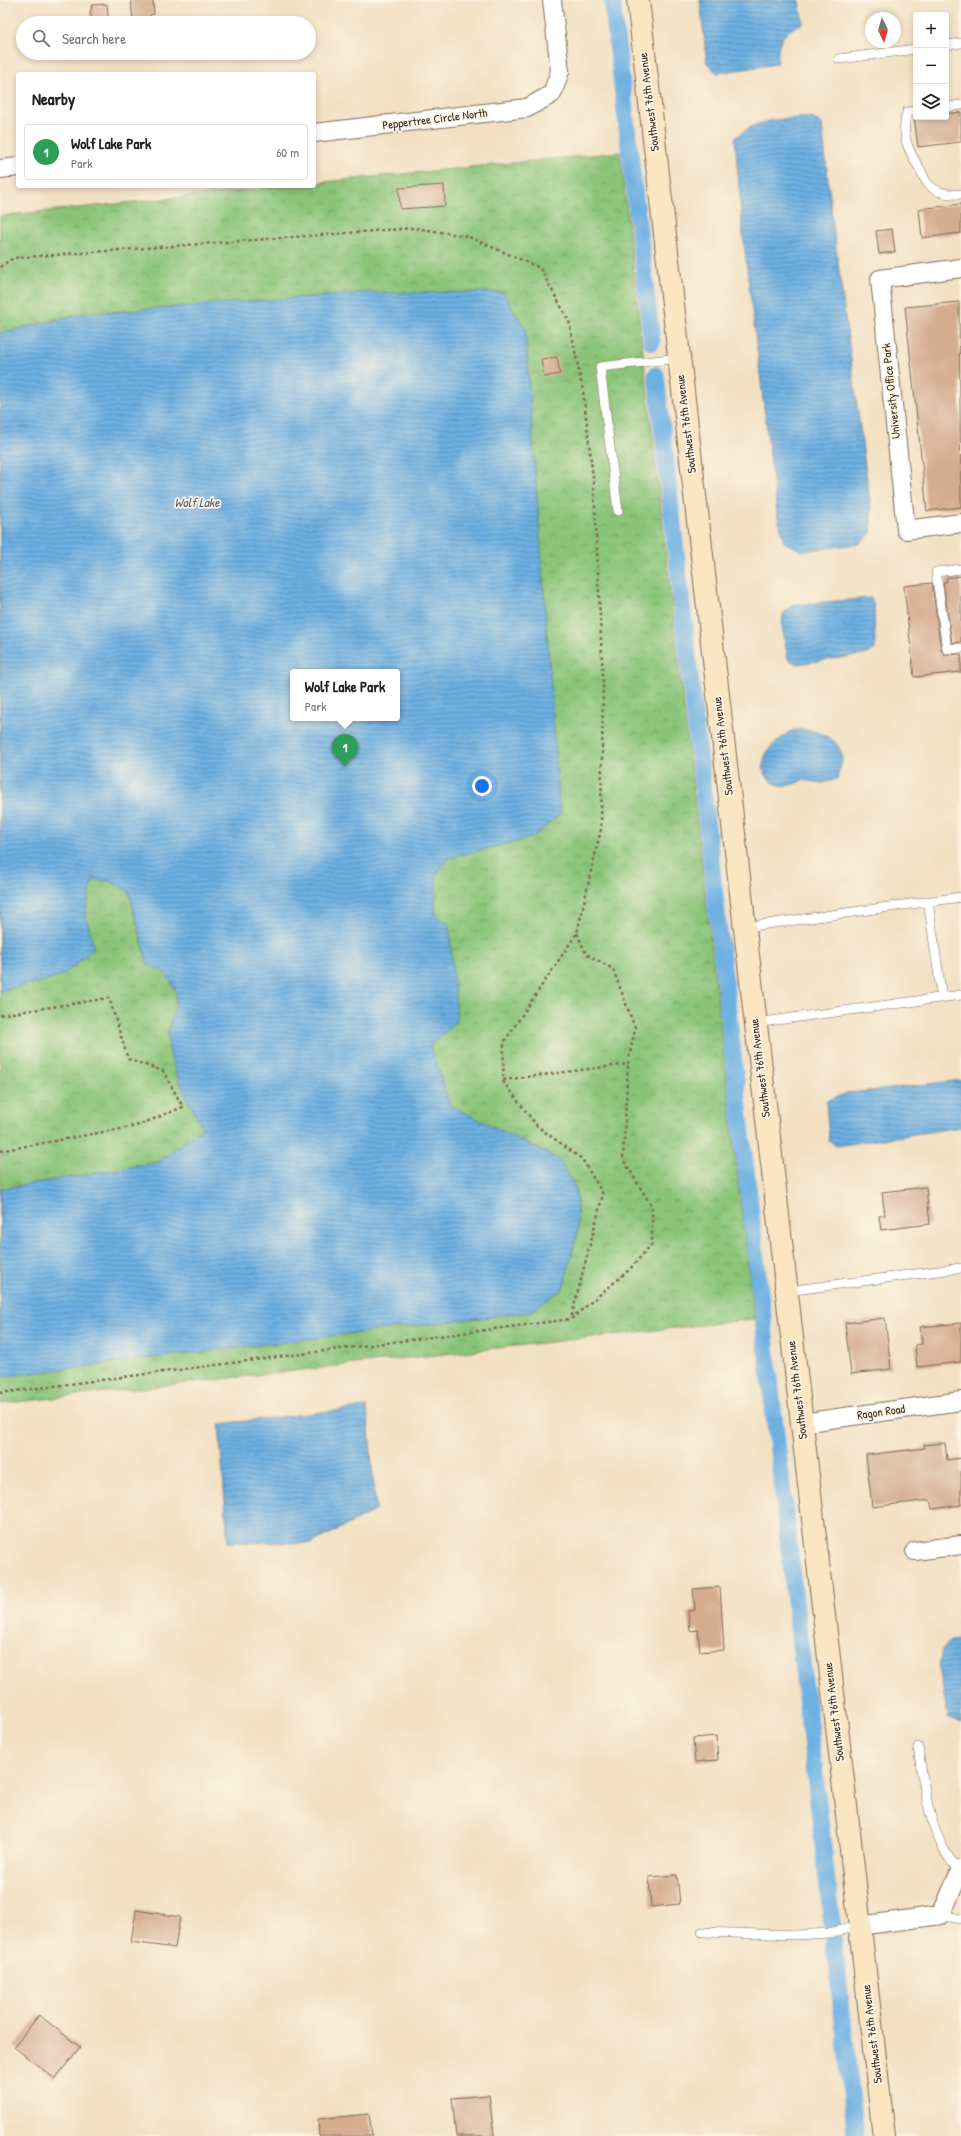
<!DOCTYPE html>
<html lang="en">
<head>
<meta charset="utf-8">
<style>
	body { margin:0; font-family:"Patrick Hand",sans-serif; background:#f6f6f6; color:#222 }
	.controls { position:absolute; right:12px; top:12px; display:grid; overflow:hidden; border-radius:4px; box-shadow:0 2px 6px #0003 }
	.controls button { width:36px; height:36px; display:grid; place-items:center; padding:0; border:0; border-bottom:1px solid #e0e0e0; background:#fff; color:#222; font:20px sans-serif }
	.compass { position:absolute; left:865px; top:12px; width:36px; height:36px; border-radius:50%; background:#fff; box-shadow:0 2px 6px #0003; rotate:175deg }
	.you { position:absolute; left:482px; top:786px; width:14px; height:14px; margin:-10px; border:3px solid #fff; border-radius:50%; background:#1a73e8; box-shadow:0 0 0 6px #1a73e833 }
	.badge { display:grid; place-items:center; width:26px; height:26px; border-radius:50%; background:#1f6fb2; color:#fff; font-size:13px; font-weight:700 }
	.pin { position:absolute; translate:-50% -33px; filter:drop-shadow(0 1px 2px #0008) }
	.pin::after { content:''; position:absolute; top:21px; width:14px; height:12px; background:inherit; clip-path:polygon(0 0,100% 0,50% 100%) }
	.popup { position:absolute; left:290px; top:669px; width:110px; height:52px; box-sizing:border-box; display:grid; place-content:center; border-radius:4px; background:#fff; filter:drop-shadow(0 1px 3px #0005); font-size:13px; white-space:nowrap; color:#767676 }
	.popup b { font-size:15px; color:#222 }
	.popup::after { content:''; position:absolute; left:50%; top:100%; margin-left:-8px; border:8px solid transparent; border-top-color:#fff }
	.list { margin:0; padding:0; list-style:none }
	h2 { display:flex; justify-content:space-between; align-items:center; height:52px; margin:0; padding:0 16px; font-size:17px }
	h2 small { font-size:13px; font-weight:400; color:#767676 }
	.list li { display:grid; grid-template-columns:26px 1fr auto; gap:12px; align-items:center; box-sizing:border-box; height:56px; margin:0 8px 8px; padding:0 8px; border:1px solid #e0e0e0; border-radius:4px }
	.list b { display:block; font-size:15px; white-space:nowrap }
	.list p { margin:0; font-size:13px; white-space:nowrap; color:#767676 }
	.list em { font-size:13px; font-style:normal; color:#767676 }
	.icon { flex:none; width:22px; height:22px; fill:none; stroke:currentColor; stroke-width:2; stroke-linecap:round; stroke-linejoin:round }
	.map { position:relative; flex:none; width:961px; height:2136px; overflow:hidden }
	.search { position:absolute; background:#fff; box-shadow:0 2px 6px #0003; left:16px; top:16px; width:300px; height:44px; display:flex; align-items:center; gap:10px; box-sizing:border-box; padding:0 14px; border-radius:22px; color:#767676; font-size:15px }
	.panel { position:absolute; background:#fff; box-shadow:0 2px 6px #0003; left:16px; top:72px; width:300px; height:116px; border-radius:4px }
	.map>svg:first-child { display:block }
</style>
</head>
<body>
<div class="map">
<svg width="961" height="2136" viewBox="0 0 961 2136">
	<defs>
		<pattern id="park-crowns" width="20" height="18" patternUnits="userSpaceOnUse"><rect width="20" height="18" fill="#8ac478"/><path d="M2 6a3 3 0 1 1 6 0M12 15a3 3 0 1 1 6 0" fill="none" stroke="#729f62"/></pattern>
		<pattern id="water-rules" width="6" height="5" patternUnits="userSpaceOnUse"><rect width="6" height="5" fill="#6db0e2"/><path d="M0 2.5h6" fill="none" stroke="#5b8fb7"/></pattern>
	</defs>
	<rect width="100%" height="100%" fill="#fcf5e5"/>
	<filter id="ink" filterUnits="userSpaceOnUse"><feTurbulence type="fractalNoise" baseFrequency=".025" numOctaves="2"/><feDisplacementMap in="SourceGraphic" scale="8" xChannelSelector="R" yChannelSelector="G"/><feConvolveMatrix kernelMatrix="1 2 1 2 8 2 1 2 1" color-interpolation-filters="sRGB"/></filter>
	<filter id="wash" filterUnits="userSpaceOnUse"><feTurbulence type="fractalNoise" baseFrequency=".012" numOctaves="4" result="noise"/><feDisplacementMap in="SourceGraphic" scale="16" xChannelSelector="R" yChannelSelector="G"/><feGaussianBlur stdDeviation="0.9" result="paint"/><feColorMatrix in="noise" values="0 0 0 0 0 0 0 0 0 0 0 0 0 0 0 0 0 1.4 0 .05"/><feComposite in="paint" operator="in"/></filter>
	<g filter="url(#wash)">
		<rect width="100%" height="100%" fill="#f2e0c2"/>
		<path fill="url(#park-crowns)" stroke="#62774b" fill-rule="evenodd" d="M 620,152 L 754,1319 L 0,1404 L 0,216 L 289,186 L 314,186 L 314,183 ZM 293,672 L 397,672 L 397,718 L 293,718 Z"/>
		<g fill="url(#water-rules)" stroke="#546d80" fill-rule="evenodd">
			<path d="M 700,0 L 799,0 L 803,23 C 781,33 778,41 777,64 L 717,73 L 707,63 Z"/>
			<path d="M 797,118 L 812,118 L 822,124 L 832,218 L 871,510 L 871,533 L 859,544 L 802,551 L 784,542 L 777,512 L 743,236 L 735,138 C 758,120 769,120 797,118 Z"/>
			<path d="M 503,292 L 525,329 L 560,814 L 532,838 L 448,858 L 436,875 L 435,914 L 449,924 L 457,1020 L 430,1046 L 450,1105 L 560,1160 L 576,1189 L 578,1230 L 563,1289 L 529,1312 L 0,1377 L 0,1189 L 158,1162 L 202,1128 C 189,1100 169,1069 168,1037 C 168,1022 181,1003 174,988 C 167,973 163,970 148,965 L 129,892 L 110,881 L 93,880 L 85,913 L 94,947 L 76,965 L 57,978 L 0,991 L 0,333 L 81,314 L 358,293 ZM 293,672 L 397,672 L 397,718 L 293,718 Z"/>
			<polygon points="871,598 874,606 875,649 868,654 797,664 788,659 782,626 783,614 792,605"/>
			<path d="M 807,730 C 823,733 842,740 842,760 C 842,766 838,773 837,779 L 823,783 L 802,780 C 776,797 751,772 770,748 C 772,745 776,743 779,740 C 783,737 787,732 792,731 C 796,729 802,730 807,730 Z"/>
			<polygon points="961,1080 961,1127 836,1146 829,1140 826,1101 847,1093 889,1089"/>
			<polygon points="367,1407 376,1510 312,1543 228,1542 219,1424"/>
			<polygon points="961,1639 961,1723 948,1718 939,1667 942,1650 950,1640"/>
		</g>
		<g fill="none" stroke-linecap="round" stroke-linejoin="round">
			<g stroke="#6db0e2" stroke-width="17">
				<polyline points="612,0 652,342"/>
				<path d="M 656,375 C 725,962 786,1549 856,2136"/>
			</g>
		</g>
		<g id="blocks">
			<g fill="#d4ac90">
				<polygon points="131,0 153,0 154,14 150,15 151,23 133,23"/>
				<polygon points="107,4 109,23 94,23 90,14 92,5"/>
				<polygon points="961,112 961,142 918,147 914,117 946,117 946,114"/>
				<polygon points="444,185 445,206 400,209 399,188"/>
				<polygon points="961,204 961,233 922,238 919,209"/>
				<polygon points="892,229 895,252 879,254 876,231"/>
				<polygon points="959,302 961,507 927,511 905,307"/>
				<polygon points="557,357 560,374 544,377 541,359"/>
				<polygon points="961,576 961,642 952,643 943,582 947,582 946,578"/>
				<polygon points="932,583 941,650 945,655 961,654 961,672 914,677 904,586"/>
				<polygon points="926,1187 930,1224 881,1230 879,1216 885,1215 882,1192"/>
				<polygon points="885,1318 891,1369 851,1374 845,1323"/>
				<polygon points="961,1323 961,1362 917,1367 915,1345 922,1344 920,1327"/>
				<polygon points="945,1443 947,1460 961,1458 961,1505 932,1509 930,1500 872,1507 866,1455 925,1448 924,1445"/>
				<polygon points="720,1587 724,1650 700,1652 698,1630 690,1631 688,1611 695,1610 693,1589"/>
				<polygon points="716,1736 718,1760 695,1762 693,1738"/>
				<polygon points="677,1875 680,1904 651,1907 649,1877"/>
				<polygon points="136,1910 180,1917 175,1948 131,1942"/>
				<polygon points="39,2015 80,2047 55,2079 14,2047"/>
				<polygon points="489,2095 494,2136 456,2136 452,2098"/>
				<polygon points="369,2114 372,2136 319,2136 318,2119"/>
			</g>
		</g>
	</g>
	<g filter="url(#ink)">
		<use href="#blocks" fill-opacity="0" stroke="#7b6a57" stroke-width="1"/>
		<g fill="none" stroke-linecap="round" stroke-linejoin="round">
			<g stroke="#7b6a57" stroke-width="10">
				<g id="lane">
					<polyline points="946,45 961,43"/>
					<polyline points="839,59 916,49"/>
					<polyline points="946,107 961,105"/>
					<path d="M 916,111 L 907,112 C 900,135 909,152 921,171 C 923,175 925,181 929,185 C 937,193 950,195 961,194"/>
					<polyline points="618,511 600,367 679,358"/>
					<polyline points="961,569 936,572 947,649 961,648"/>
					<polyline points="928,901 942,998"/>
					<polyline points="745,927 961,897"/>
					<polyline points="755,1023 961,995"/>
					<polyline points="787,1291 961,1268"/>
					<path d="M 918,1747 C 924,1789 930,1839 959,1871"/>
					<polyline points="941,1915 961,1919"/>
					<polyline points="702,1932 796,1935 829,1933 859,1926"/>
				</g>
			</g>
			<g stroke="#7b6a57" stroke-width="20">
				<g id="street">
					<polyline points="314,133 527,108 552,94 560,71 552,0"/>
					<polyline points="0,169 18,167"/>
					<polyline points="961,268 880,279 906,530 961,523"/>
					<polyline points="801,1423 961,1401"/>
					<polyline points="915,1551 961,1545"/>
					<polyline points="859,1926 941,1915 961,1869"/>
				</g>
			</g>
			<g stroke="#7b6a57" stroke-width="24">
				<polyline id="secondary" points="638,0 884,2136"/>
			</g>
			<g stroke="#7b6a57" stroke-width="2.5" stroke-dasharray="3 3" stroke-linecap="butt">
				<polyline points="0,267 13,258 414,228 467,236 540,268 569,321 583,391 594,486 603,683 601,829 577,933 504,1042 503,1080 628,1064 635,1028 613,969 586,954 577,933"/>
				<polyline points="0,1015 109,998 128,1059 163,1071 183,1107 136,1126 0,1151"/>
				<polyline points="503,1081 537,1126 582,1159 603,1194 571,1318"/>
				<polyline points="0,1393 571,1319 629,1270 652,1244 652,1207 623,1159 628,1064"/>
			</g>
			<use href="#lane" stroke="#fff" stroke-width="9"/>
			<use href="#street" stroke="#fff" stroke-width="18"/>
			<use href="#secondary" stroke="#fbe6c4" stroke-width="22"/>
		</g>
	</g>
	<g text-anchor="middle" stroke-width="3.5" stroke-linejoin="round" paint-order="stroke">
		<g font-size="12" fill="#3b2a1e" stroke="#fcf5e5">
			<text transform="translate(649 102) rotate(-97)" y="4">Southwest 76th Avenue</text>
			<text transform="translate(435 119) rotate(-7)" y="4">Peppertree Circle North</text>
			<text transform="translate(891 391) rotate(-96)" y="4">University Office Park</text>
			<text transform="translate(686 424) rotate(-97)" y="4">Southwest 76th Avenue</text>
			<text transform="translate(723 746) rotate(-97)" y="4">Southwest 76th Avenue</text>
			<text transform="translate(760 1068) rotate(-97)" y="4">Southwest 76th Avenue</text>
			<text transform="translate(797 1390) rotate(-97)" y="4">Southwest 76th Avenue</text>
			<text transform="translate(881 1412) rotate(-8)" y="4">Ragon Road</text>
			<text transform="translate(834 1712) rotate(-97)" y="4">Southwest 76th Avenue</text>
			<text transform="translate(872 2034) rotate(-97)" y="4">Southwest 76th Avenue</text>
		</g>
		<g font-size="13" font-style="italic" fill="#4c5963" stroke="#fcf5e5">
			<text x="197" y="507">Wolf Lake</text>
		</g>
	</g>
</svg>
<div class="controls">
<button>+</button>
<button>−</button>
<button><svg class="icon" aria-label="layers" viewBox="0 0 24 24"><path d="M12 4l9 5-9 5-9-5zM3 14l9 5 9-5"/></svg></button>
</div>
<svg class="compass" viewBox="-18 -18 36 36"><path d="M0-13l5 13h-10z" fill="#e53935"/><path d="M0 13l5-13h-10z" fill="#767676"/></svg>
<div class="you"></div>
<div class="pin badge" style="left:345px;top:767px;background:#2e9e5b">1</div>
<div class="popup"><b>Wolf Lake Park</b>Park</div>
<div class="search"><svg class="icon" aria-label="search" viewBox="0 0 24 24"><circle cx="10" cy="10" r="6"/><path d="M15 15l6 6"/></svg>Search here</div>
<section class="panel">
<h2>Nearby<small></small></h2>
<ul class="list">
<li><span class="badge" style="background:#2e9e5b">1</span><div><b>Wolf Lake Park</b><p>Park</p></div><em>60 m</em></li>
</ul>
</section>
</div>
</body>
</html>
